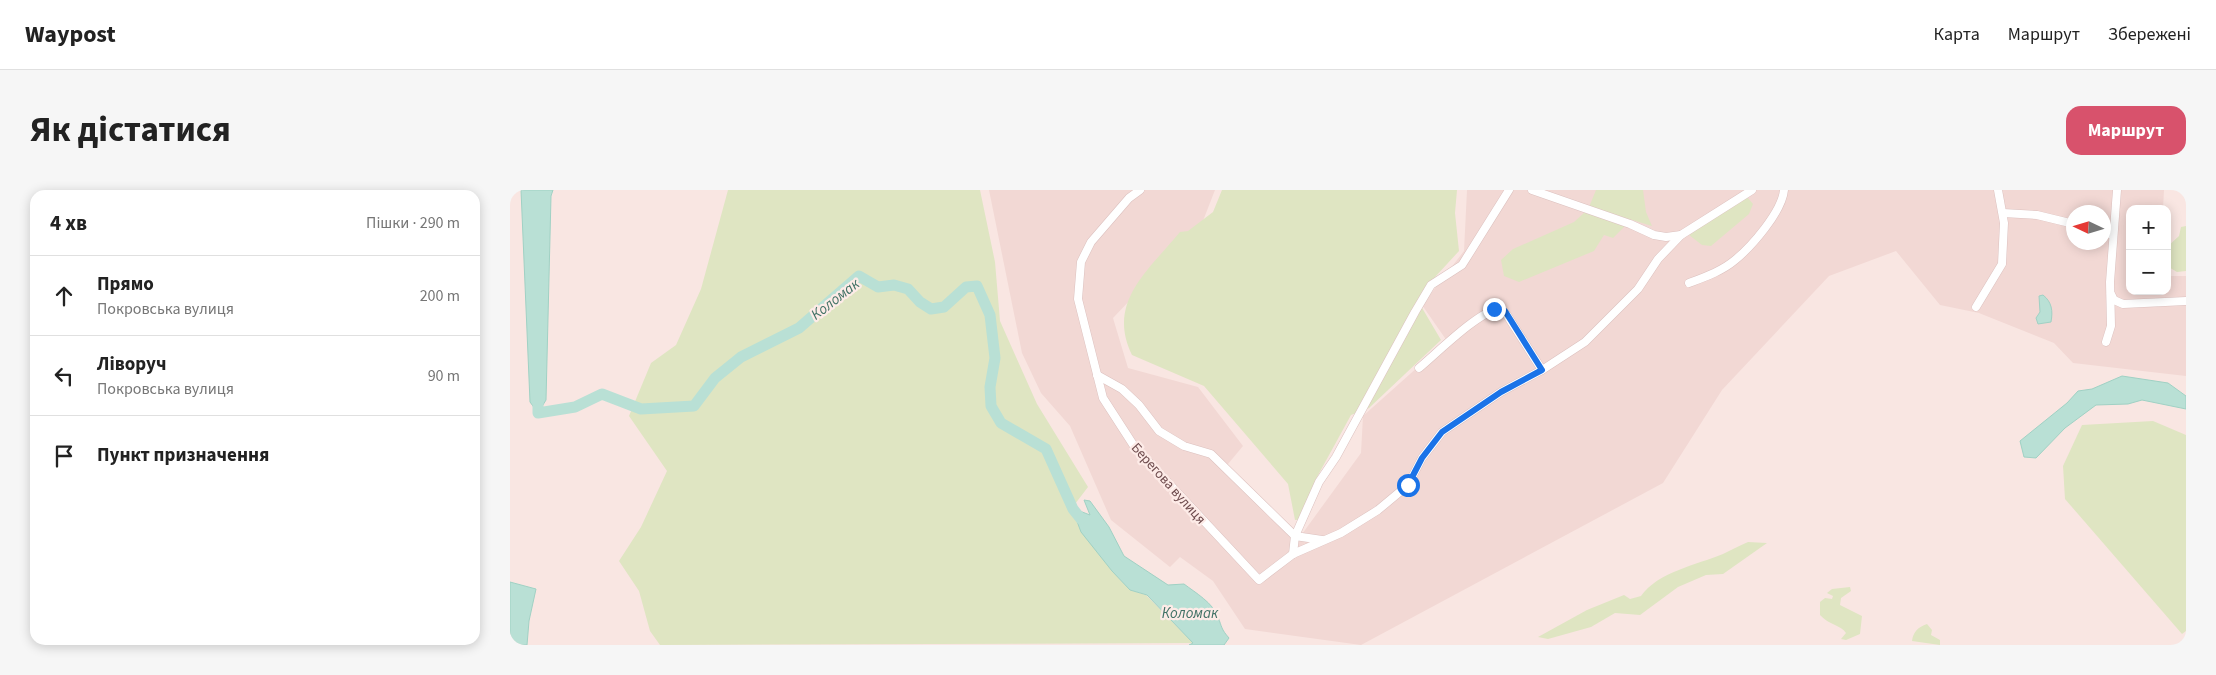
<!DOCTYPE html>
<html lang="uk">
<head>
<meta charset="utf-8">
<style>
	body { margin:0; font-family:"Source Sans 3",sans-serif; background:#f6f6f6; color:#222 }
	.controls { position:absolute; right:15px; top:15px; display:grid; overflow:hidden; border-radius:10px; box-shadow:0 2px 12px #0003 }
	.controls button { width:45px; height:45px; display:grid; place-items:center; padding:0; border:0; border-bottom:1px solid #e0e0e0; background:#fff; color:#222; font:25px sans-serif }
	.compass { position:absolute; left:1556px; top:15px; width:45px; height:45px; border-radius:50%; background:#fff; box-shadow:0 2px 12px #0003; rotate:274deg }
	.stop { position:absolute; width:15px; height:15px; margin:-11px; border:4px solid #1a73e8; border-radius:50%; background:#fff }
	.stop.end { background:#1a73e8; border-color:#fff; box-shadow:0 1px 5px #0008 }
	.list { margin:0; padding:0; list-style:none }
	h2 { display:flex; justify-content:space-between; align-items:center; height:65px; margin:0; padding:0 20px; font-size:21px }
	h2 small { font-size:16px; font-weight:400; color:#767676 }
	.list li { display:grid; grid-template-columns:32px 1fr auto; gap:15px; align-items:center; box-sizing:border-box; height:80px; padding:0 20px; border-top:1px solid #e0e0e0 }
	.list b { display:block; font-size:19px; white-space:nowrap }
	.list p { margin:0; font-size:16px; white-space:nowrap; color:#767676 }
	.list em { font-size:16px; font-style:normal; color:#767676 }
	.icon { flex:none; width:28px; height:28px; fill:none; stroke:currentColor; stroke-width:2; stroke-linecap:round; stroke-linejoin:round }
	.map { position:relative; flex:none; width:1676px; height:455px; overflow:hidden; border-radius:15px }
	header { display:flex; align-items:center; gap:30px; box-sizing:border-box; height:70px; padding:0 25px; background:#fff; border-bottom:1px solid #e0e0e0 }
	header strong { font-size:24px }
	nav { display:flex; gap:28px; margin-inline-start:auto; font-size:18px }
	.intro { display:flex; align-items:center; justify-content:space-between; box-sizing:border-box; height:120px; padding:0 30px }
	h1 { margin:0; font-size:35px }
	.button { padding:12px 22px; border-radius:15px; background:#d8526c; color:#fff; font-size:18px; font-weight:700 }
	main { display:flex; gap:30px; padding:0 30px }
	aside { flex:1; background:#fff; border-radius:15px; box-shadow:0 2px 12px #0003 }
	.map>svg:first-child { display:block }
</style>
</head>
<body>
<header>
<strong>Waypost</strong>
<nav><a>Карта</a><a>Маршрут</a><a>Збережені</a></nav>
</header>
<div class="intro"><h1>Як дістатися</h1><a class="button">Маршрут</a></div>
<main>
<aside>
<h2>4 хв<small>Пішки · 290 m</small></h2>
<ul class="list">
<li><svg class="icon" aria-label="ahead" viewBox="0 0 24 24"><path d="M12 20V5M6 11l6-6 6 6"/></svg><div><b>Прямо</b><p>Покровська вулиця</p></div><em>200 m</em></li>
<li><svg class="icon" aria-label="left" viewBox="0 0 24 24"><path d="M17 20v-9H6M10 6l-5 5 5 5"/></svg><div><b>Ліворуч</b><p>Покровська вулиця</p></div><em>90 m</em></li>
<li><svg class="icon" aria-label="arrive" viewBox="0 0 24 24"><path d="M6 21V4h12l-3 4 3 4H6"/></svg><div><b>Пункт призначення</b></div></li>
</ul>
</aside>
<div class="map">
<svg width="1676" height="455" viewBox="0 0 1676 455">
	<rect width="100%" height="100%" fill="#f9e6e2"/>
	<path fill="#f2d8d4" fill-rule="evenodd" d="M 479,0 L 705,0 L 691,36 L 603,128 L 618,178 L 688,197 L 733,256 L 713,280 L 787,351 L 851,263 L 853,226 L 937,151 L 912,115 L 954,61 L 957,0 L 1654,0 L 1653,19 L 1620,19 L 1620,101 L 1657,101 L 1657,86 L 1676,86 L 1676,186 L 1563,173 L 1544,153 L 1469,123 L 1430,115 L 1386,61 L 1319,86 L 1212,200 L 1153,293 L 851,455 L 735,439 L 703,391 L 670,367 L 660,377 L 601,330 L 560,236 L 531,203 L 512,163 ZM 1564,22 L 1594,22 L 1594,52 L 1564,52 Z"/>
	<g fill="#dfe5c2">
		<polygon points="218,0 470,0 485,72 490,131 527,214 578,297 562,318 570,338 602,381 620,400 636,405 683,453 150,455 140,441 129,401 109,371 131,337 157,281 119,226 141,173 166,155 191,99"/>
		<path d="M 712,0 L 947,0 L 945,23 L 949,61 L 926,86 L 908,111 L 931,150 L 859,218 L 841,225 L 807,287 L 796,329 L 785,330 L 778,294 L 694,196 L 622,165 C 596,112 639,80 670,42 L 678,41 L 703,22 Z"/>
		<polygon points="1086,0 1133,0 1136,22 1142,36 1079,17"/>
		<polygon points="1237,7 1243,14 1239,24 1201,56 1192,55 1179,45 1206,25"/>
		<polygon points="1075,22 1116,35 1103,48 1094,45 1084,61 1009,92 994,86 991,70 1003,59 1064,32"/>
		<polygon points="1676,36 1676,81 1667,82 1657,76 1657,57 1669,46 1671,37"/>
		<polygon points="1643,231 1676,245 1676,441 1672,444 1555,309 1553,276 1572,235"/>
		<path d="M 1238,352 L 1257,353 L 1213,384 L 1196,385 L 1168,397 L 1130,425 L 1105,423 L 1081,437 L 1038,449 L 1028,447 L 1077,420 L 1114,405 L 1120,409 L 1131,406 C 1148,382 1186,375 1213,364 C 1221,360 1229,356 1238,352 Z"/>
		<path d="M 1340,397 L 1341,401 L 1331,408 L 1330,415 L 1352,426 L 1350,444 L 1336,450 L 1331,449 L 1336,443 C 1331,435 1319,435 1310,425 L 1310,412 L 1315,408 L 1322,409 L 1323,406 L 1317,403 L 1322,399 Z"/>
		<path d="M 1417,434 L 1422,440 L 1421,445 L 1430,450 L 1430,455 L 1402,451 C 1403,442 1408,437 1417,434 Z"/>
	</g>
	<g fill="#b9e0d5" stroke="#a0d1c4">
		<polygon points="11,0 43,0 41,6 36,210 28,223 20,212"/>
		<path d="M 1533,105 C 1542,112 1543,121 1541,132 L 1528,134 L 1526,128 L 1530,122 L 1529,106 Z"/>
		<polygon points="1612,186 1658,193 1676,206 1676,219 1632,210 1618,214 1586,215 1555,238 1526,268 1514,267 1510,251 1557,213 1568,201 1582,199"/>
		<path d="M 574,310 L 580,311 L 599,337 L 614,366 L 658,395 L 674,394 C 686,403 703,413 708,427 C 712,437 711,439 719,448 L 714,455 L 679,455 L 683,453 L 637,405 L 620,400 L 602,381 L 571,342 L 562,318 L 580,325 Z"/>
		<polygon points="0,392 26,399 19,431 17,455 0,455"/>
	</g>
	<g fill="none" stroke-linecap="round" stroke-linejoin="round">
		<polyline stroke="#b9e0d5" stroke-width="11" points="28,209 28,223 65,217 92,204 131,219 184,216 205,188 231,167 289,138 349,86 368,97 384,95 398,99 410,112 421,119 434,117 456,97 467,96 480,125 485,168 480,197 481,216 491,233 536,259 563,319 571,329"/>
		<g stroke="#dcc1bf" stroke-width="9">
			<g id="minor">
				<polyline points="630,0 619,8 581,52 571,72 568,109 593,208 624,256 749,390 783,364 831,343 868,320 898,295 912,268 932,242 991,202 1032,180 1075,152 1128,99 1148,69 1171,45 1242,0"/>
				<polyline points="1022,0 1120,34 1144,45 1156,47 1171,45"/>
				<polyline points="1493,23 1527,25 1564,34"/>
				<polyline points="1594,42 1603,45"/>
				<path d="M 1179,93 C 1195,87 1212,81 1225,70 C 1241,57 1272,22 1274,0"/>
				<polyline points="1601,104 1604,110 1613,114 1676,111"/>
				<polyline points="1466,117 1492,74 1494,33 1488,0"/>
				<polyline points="1596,152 1601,136 1600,92 1607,0"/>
				<path d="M 909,178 C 926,164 968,122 988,119 L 997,125 L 1032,180"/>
				<polyline points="587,185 612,199 629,215 649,241 674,256 701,264 785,346 812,350"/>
				<polyline points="783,364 785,346 809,292 826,267 905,122 921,95 952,75 999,0"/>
			</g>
		</g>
		<use href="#minor" stroke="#fff" stroke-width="8"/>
	</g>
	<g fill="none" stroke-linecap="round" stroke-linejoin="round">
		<polyline stroke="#1a73e8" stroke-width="6" points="898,295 912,268 932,242 991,202 1032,180 995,121 984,119"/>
	</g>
	<g text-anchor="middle" stroke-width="4.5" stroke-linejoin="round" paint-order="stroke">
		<g font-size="14" fill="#6e4b4d" stroke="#fdebe7">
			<text transform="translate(659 293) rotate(48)" y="5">Берегова вулиця</text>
		</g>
		<g font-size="15" font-style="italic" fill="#417266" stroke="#fdebe7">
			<text transform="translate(325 109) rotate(-38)" y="5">Коломак</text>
			<text x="680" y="428">Коломак</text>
		</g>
	</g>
</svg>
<div class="controls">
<button>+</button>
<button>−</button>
</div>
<svg class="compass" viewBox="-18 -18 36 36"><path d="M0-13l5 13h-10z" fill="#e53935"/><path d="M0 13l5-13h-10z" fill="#767676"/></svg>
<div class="stop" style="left:898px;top:295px"></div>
<div class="stop end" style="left:984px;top:119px"></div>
</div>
</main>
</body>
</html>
